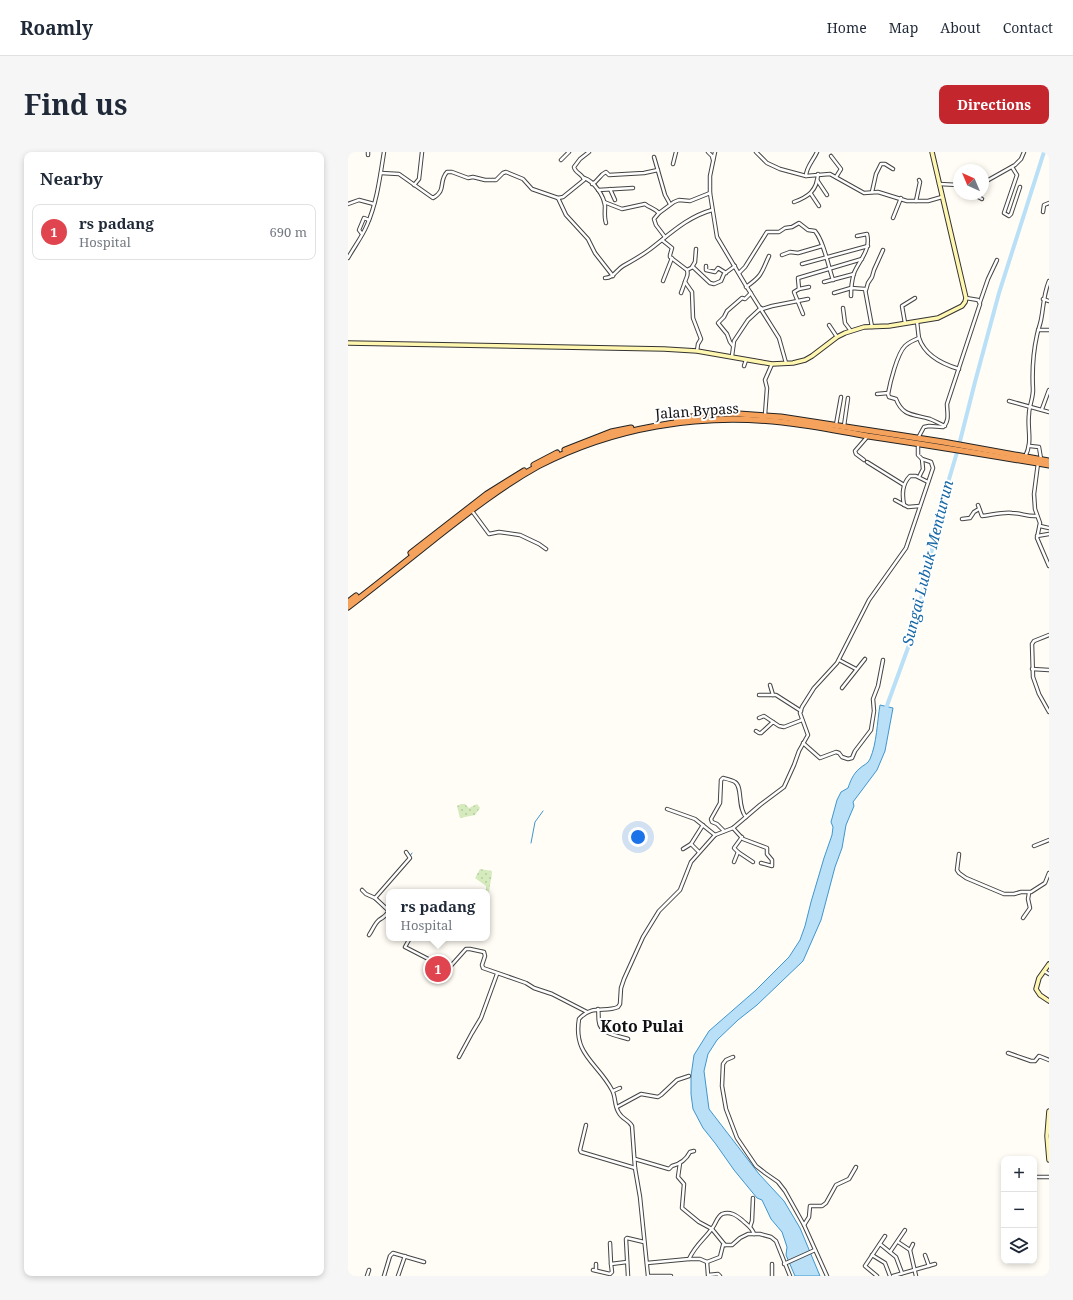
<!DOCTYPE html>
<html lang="en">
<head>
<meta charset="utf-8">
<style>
	body { margin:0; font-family:"Noto Serif",serif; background:#f6f6f7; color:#1f2937 }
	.controls { position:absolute; right:12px; bottom:12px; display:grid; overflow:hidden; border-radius:8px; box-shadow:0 2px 6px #0003 }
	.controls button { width:36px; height:36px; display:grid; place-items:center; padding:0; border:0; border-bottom:1px solid #e0e1e3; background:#fff; color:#1f2937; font:20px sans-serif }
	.compass { position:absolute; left:605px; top:12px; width:36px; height:36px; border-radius:50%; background:#fff; box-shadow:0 2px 6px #0003; rotate:316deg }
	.you { position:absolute; left:290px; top:685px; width:14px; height:14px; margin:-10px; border:3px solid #fff; border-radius:50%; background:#1a73e8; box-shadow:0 0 0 6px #1a73e833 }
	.badge { display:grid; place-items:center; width:26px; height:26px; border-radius:50%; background:#c4262e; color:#fff; font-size:13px; font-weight:700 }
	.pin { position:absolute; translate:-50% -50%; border:2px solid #fff; box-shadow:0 1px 4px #0006 }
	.popup { position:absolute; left:38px; top:737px; width:104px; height:52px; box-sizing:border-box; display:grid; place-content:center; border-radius:8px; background:#fff; filter:drop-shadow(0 1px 3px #0005); font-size:13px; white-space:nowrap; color:#747a83 }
	.popup b { font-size:15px; color:#1f2937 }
	.popup::after { content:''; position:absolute; left:50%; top:100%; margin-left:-8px; border:8px solid transparent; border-top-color:#fff }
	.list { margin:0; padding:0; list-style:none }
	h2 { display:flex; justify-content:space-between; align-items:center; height:52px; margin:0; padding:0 16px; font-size:17px }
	h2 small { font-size:13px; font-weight:400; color:#747a83 }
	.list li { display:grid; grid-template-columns:26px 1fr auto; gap:12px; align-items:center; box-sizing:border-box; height:56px; margin:0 8px 8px; padding:0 8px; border:1px solid #e0e1e3; border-radius:8px }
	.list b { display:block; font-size:15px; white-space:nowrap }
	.list p { margin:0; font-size:13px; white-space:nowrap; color:#747a83 }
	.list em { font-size:13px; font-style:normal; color:#747a83 }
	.icon { flex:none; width:22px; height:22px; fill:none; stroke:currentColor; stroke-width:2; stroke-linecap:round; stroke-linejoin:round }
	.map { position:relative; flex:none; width:701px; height:1124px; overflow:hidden; border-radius:8px }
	header { display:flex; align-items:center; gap:24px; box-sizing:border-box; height:56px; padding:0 20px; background:#fff; border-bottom:1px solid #e0e1e3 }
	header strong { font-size:19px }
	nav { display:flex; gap:22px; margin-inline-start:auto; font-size:14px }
	.intro { display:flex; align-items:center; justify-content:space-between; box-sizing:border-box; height:96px; padding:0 24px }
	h1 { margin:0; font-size:28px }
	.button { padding:10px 18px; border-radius:8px; background:#c4262e; color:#fff; font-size:14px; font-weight:700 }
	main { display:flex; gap:24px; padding:0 24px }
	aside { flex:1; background:#fff; border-radius:8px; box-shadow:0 2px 6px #0003 }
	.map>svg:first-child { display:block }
</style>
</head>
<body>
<header>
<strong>Roamly</strong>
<nav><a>Home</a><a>Map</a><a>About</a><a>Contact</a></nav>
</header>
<div class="intro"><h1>Find us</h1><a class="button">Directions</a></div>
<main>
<aside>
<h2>Nearby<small></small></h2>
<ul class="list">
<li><span class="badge" style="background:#e0444e">1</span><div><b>rs padang</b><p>Hospital</p></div><em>690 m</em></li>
</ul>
</aside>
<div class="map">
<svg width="701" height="1124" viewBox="0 0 701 1124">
	<defs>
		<pattern id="grass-dots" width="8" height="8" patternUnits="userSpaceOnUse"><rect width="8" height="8" fill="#d5ebbd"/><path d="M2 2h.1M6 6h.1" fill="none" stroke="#b6c8a1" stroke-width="1.8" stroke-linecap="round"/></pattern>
	</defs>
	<rect width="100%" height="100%" fill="#fffdf5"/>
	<g fill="url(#grass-dots)">
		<polygon points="113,652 117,652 121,656 129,652 132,656 127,663 112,666 109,654"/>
		<path d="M 132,717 L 144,719 C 144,727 141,734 141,742 L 138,740 L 138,734 L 127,726 Z"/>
	</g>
	<path fill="#b9e0f7" stroke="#3f96cf" d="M 532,553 L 545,556 L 537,599 L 529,618 L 505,650 L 506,654 L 498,673 L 494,696 L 487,715 L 473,768 L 455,809 L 409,853 L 390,868 L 369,888 L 360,902 L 356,919 L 361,957 L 411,1022 L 436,1049 L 452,1076 L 472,1124 L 447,1124 L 438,1103 L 439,1095 L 434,1080 L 423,1067 L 414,1048 L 409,1046 L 386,1018 L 367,991 L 355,976 L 345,957 L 343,942 L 343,924 L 346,903 L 361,879 L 408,838 L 441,805 L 452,788 L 457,774 L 463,750 L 476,706 L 484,683 L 485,675 L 483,670 L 489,648 L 493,640 L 500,636 C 502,630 505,622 511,617 C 515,613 520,612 522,607 C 529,591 529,570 532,553 Z"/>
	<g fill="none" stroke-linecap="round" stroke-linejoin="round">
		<g stroke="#3f96cf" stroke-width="1">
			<polyline points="183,691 187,670 195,659"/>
			<polyline points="62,704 64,701"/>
			<polyline points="49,718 59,708"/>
		</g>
		<polyline stroke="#b9e0f7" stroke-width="4" points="537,559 565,482 596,344 610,297 627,230 651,141 696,0"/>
		<g stroke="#444" stroke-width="4.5">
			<g id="street">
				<polyline points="360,0 364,4 365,8"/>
				<polyline points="367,0 362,24 362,41 369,85 397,132 431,186 438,211"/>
				<polyline points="408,0 419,11 432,17 458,24 482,22 516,41 530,40 559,49 580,49 594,45"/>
				<polyline points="20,3 20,0"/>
				<polyline points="483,4 493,17 488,25"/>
				<polyline points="306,5 317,43 322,52"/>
				<polyline points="213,8 221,0"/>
				<polyline points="325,12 328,0"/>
				<polyline points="664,15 669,23 656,61 661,64 663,62 672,35"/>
				<path d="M 33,21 L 51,22 L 85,46 C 99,38 90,30 99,20 L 104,20 L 120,26 L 125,25 L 137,28 L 148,28 L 155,21 L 158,20 L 175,27 L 184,37 L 210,46 L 215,45 L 236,28 C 235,22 227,21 226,15 L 232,7 L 241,0"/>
				<path d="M 458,24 C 458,15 465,9 469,0"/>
				<path d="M 236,26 C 246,29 256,44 257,54 C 257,60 256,65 258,71"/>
				<polyline points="469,28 479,43"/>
				<polyline points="635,31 667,13 673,7 676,0"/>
				<path d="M 244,32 C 251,29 251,23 258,20 L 261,23 L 296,21 L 310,18"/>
				<polyline points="591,32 611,33"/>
				<polyline points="66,33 71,27 74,0"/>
				<polyline points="262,37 267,48"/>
				<polyline points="250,38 285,36"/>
				<polyline points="524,40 528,22 533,12 537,12 545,17"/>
				<polyline points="463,42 471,54"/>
				<polyline points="625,42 634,47"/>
				<polyline points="210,46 218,63 240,87 247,101 265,124"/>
				<polyline points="568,49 572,30 571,28"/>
				<path d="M 256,50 L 274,57 L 297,52 C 302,56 306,56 311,61"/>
				<path d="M 446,50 C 460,45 469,39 470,22"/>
				<polyline points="0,52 11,48 26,52"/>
				<polyline points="695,60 696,53 701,51"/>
				<polyline points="545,66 553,46"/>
				<polyline points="14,82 11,78 16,66 21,68"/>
				<polyline points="317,85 308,73 306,67 311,61 326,50 331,48 342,49 362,41"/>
				<path d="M 314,88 L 324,96 L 322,103 L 322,105 L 339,118 C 341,124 338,125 337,130 L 344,140 L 345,166 L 353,187 L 350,192 L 349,199"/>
				<polyline points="434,103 442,100 450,101 474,94"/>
				<path d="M 0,106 C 6,95 14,85 19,73 C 29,50 32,25 36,0"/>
				<polyline points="454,112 520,94"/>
				<polyline points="358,114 358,118 367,120 370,116 378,121"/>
				<polyline points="344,115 347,110 348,97"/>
				<polyline points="339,118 345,115 362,131 366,132 373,129 376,122 387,114"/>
				<path d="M 391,121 L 397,115 L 419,80 L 431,80 L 437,76 L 444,75 L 451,71 L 460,78 L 467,79 C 476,90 480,113 485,128"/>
				<path d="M 257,126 C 266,126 268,118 275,114 C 284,109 293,104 301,98 C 322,82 339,65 364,58"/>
				<polyline points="315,129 324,106"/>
				<polyline points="476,130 506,122"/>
				<path d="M 398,135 C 415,123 413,121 421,104"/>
				<polyline points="451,137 461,135"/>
				<polyline points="518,138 520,131 524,125 526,118 535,98"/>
				<polyline points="333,141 337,130"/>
				<polyline points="486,141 503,136 517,137 524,175"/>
				<path d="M 503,144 C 503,136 504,128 506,121 C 512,107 523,98 519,82 L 509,84"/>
				<polyline points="695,147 701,149"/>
				<polyline points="632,150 640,127 649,108"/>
				<polyline points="495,156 497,171 503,179"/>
				<polyline points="414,157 424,154 460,147"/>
				<polyline points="455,162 446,140 451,137 450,126 514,107"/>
				<path d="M 569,170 C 570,176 570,181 571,186 C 577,204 594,212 611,217"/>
				<polyline points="557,171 554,154 567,146"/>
				<polyline points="481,173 489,185"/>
				<polyline points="690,178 701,178"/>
				<path d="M 571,186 C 566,188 561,190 557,194 C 549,202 542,231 540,242 L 541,245 L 548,247 C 555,265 566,262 582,267 C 587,269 592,272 597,274"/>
				<polyline points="385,194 382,190 379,182 370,171 376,165 379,159 394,146 397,147 403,141"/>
				<polyline points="384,204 386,189 400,168 413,156"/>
				<polyline points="396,214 398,208"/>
				<polyline points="529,242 540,241"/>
				<polyline points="661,249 701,260"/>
				<polyline points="694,257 701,238"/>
				<polyline points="417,263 419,236 417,228 424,212"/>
				<polyline points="488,273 493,245"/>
				<polyline points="496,274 500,246"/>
				<path d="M 570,286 L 576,275 L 581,274 L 595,275 C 602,269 599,260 599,252 L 632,152 L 630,148 L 618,146"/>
				<polyline points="682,294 691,295 693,307"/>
				<path d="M 677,305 C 685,289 679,278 681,262 C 681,254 685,247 685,238 C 684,220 685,201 689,183 C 690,178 692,173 693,168 C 696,153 695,144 701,129"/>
				<polyline points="516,308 508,302 507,299 520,284"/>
				<polyline points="519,310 556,333"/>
				<polyline points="690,311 686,342 687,357 692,371 689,386 701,414"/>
				<polyline points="571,325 575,317 574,307"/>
				<polyline points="547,348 560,355 572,354"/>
				<path d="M 556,353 C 554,342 554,332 562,324 L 568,324 L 580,330"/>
				<path d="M 630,353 L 634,364 C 644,363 654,360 664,361 C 673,361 680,365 689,364"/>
				<polyline points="124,359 141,382 151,380 172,383 191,392 198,397"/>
				<polyline points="614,367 622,366 626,360 631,357"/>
				<polyline points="692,374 701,376"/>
				<polyline points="689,384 701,382"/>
				<polyline points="701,483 686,489 684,492 685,525 691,542 701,560"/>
				<polyline points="491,508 508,517"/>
				<polyline points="684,517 701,518"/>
				<polyline points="422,533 425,543"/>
				<polyline points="494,536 517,507"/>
				<polyline points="411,543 428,543 453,559"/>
				<polyline points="411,566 416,564 425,570"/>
				<polyline points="408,579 411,581 413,581 425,570 431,574 436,575 454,568"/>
				<polyline points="455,591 472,606 488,600 491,601 494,605 500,607 504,606 507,599 523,578 526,559 525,547 530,534 535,508"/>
				<polyline points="319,657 347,667 367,683"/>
				<polyline points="385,676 395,687 419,696 419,702 424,708 424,714 413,711"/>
				<path d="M 376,679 L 369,672 L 364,670 L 363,667 L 372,651 L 373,628 L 375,626 C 379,627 384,628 387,630 C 395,635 389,655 398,665"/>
				<polyline points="394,685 386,696 390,700 405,710"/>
				<polyline points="686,694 701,688"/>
				<polyline points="335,697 343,692"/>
				<polyline points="351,700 343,692 355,673"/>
				<polyline points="611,702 609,718 611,721 618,726 656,742 666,742 673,740 683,740 697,731 701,721"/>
				<polyline points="386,710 390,700"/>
				<polyline points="14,738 18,742 27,746 41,759"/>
				<polyline points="27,746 62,706 58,700"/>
				<polyline points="675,766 682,756 680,747 681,741"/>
				<path d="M 21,783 C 24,779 27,771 31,768 C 36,765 38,764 41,759"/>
				<polyline points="62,786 57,795 59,796 88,811 101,816 118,797 122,797 136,800 137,804 134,813 135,816 178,831 186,836 204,842 239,860"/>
				<polyline points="696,819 701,822"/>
				<polyline points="99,823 101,816"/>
				<path d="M 250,857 C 251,861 250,866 251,870 C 252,882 271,884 280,887"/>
				<polyline points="660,901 683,909 687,909 691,904 701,908"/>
				<polyline points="111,905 124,881 133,866 149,822"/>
				<polyline points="385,905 378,908 375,912 374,934 378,957 389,986 408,1014 417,1021 430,1030 437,1039 456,1073 479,1124"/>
				<polyline points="265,939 272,936"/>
				<polyline points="269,955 293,942 310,945 313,943 329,928 341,924"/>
				<polyline points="238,973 232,998 233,1000 287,1016"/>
				<path d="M 287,1007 L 321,1017 L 324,1014 C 332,1012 338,1008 342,1000 L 346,999"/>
				<polyline points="332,1011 330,1025 336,1032 334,1056 351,1070 364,1077 377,1093"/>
				<polyline points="686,1025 701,1025"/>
				<polyline points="456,1073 461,1065 462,1054 474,1054 478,1051 488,1033 501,1027 508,1015"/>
				<polyline points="402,1075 404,1069 405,1046"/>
				<polyline points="550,1090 562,1098 568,1124"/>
				<polyline points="262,1091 263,1112 279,1110"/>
				<polyline points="532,1092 548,1105 554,1121"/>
				<polyline points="562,1098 565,1092"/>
				<polyline points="542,1100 557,1078"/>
				<polyline points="524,1103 537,1111 542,1124"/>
				<polyline points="577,1103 581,1114"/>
				<polyline points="341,1107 352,1107 359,1110 372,1105 375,1093 384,1093 392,1086 400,1082 412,1082 423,1085 428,1089 442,1124"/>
				<polyline points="359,1110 360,1123 370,1122 372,1124"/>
				<path d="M 299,1111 L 341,1107 C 348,1092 357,1087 365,1075 C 368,1071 369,1065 374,1062 C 382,1059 388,1063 394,1068 C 399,1073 404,1075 406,1082"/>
				<polyline points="248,1112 248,1118"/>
				<polyline points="436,1112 467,1098"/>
				<polyline points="245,1118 262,1122 264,1120 263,1112"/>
				<polyline points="19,1124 21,1118"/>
				<polyline points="36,1124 42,1104 45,1101 76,1110"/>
				<polyline points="50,1124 57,1104"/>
				<polyline points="280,1124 278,1087 279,1086 296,1090"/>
				<path d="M 300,1124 L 292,1045 L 287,1016 L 284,974 C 281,968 274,967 271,961 C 266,954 268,945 264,938 C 250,911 225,903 231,867 C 244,852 257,861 270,855 L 272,852 L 273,836 L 276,827 L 295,785 L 311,759 L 332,738 L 343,710 L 367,683 L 385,676 L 412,653 L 436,635 L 446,613 L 451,599 L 460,583 L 452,561 L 454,555 L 466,536 L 489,511 L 521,448 L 558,396 L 585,316 L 583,310 L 574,307 L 570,303 L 570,292"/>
				<polyline points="300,1124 323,1124"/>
				<polyline points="424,1124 424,1112"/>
				<polyline points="529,1124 517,1114 537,1084"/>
				<polyline points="545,1124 587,1112"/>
			</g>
		</g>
		<g stroke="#333" stroke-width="5.5">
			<g id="secondary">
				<polyline points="0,191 316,197 349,199 424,212 445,211 457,208 464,204 489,185 497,181 516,175 541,174 590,166 614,154 617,150 618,146 584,0"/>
				<polyline points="701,812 691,826 688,837 692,843 701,849"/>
				<polyline points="701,959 699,984 701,1008"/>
			</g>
		</g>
		<g stroke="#222" stroke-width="7">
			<g id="highway">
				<polyline points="328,267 367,262 391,262 433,265 595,290 701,309"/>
				<polyline points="217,298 263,280 283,276"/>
				<polyline points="186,313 209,301"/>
				<polyline points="63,401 139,342 176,319"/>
				<polyline points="0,450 8,444"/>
				<path d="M 0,455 C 30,432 60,408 90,384 C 122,359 154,334 190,314 C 265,275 350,261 434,270 C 463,273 491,279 520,284 C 581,293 641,303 701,313"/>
			</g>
		</g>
		<use href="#street" stroke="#fff" stroke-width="2.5"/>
		<use href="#secondary" stroke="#fff6b0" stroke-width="3.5"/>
		<use href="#highway" stroke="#f5a25d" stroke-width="5"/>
	</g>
	<g text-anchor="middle" stroke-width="4" stroke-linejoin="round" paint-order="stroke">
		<g font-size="14" fill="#111" stroke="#fff">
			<text transform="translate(349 259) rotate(-4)" y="5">Jalan Bypass</text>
		</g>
		<g font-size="15" font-style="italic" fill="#1768a6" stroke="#fff">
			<text transform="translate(580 411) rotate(-76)" y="5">Sungai Lubuk Menturun</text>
		</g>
		<g font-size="16" font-weight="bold" fill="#111" stroke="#fff">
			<text x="294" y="880">Koto Pulai</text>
		</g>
	</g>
</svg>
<div class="controls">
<button>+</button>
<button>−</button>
<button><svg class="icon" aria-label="layers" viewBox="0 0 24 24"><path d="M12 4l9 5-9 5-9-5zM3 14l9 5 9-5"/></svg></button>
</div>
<svg class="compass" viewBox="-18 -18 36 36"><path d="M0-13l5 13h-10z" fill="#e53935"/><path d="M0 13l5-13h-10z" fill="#747a83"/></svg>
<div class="you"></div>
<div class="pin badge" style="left:90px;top:817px;background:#e0444e">1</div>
<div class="popup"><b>rs padang</b>Hospital</div>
</div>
</main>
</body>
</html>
